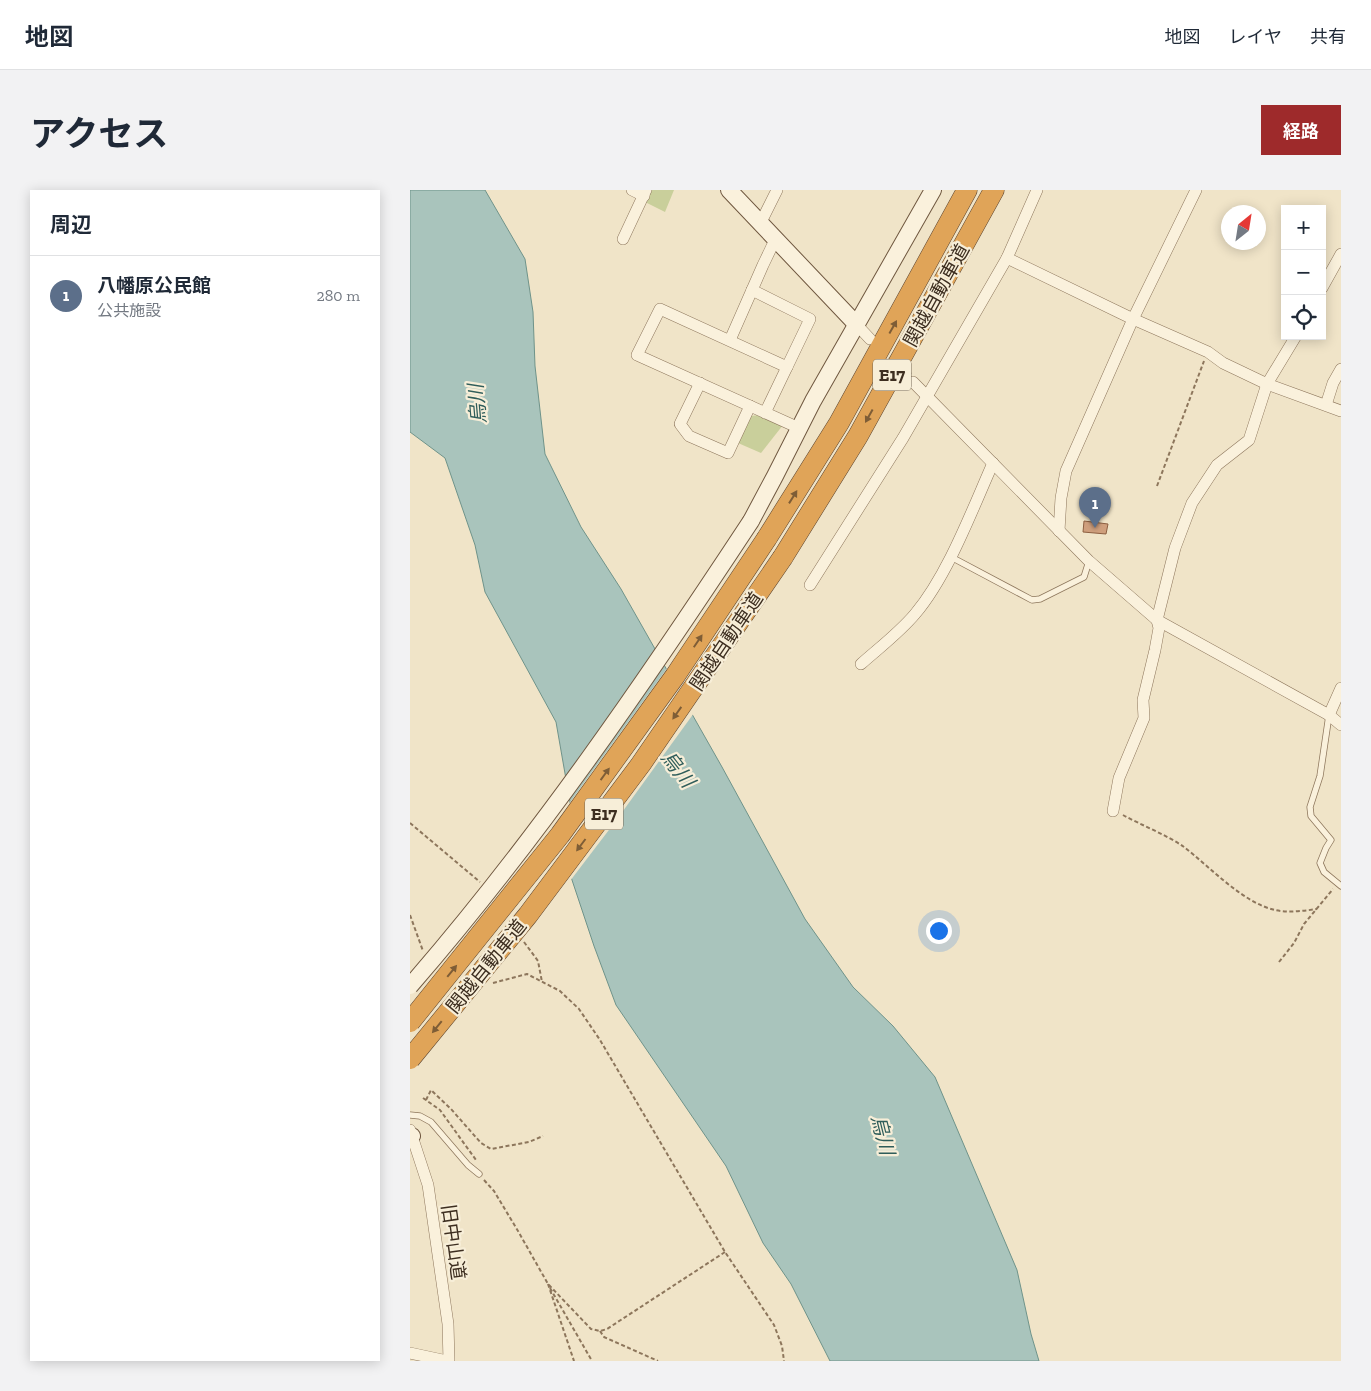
<!DOCTYPE html>
<html lang="ja">
<head>
<meta charset="utf-8">
<style>
	body { margin:0; font-family:"Zilla Slab","Noto Sans JP",serif; background:#f2f2f3; color:#1f2937 }
	.controls { position:absolute; right:15px; top:15px; display:grid; overflow:hidden; border-radius:0px; box-shadow:0 2px 12px #0003 }
	.controls button { width:45px; height:45px; display:grid; place-items:center; padding:0; border:0; border-bottom:1px solid #e0e1e3; background:#fff; color:#1f2937; font:25px sans-serif }
	.compass { position:absolute; left:811px; top:15px; width:45px; height:45px; border-radius:50%; background:#fff; box-shadow:0 2px 12px #0003; rotate:30deg }
	.you { position:absolute; left:528px; top:740px; width:18px; height:18px; margin:-12px; border:4px solid #fff; border-radius:50%; background:#1a73e8; box-shadow:0 0 0 8px #1a73e833 }
	.badge { display:grid; place-items:center; width:32px; height:32px; border-radius:50%; background:#9e2a2b; color:#fff; font-size:16px; font-weight:700 }
	.pin { position:absolute; translate:-50% -41px; filter:drop-shadow(0 1px 2px #0008) }
	.pin::after { content:''; position:absolute; top:26px; width:18px; height:15px; background:inherit; clip-path:polygon(0 0,100% 0,50% 100%) }
	.list { margin:0; padding:0; list-style:none }
	h2 { display:flex; justify-content:space-between; align-items:center; height:65px; margin:0; padding:0 20px; font-size:21px }
	h2 small { font-size:16px; font-weight:400; color:#747a83 }
	.list li { display:grid; grid-template-columns:32px 1fr auto; gap:15px; align-items:center; box-sizing:border-box; height:80px; padding:0 20px; border-top:1px solid #e0e1e3 }
	.list b { display:block; font-size:19px; white-space:nowrap }
	.list p { margin:0; font-size:16px; white-space:nowrap; color:#747a83 }
	.list em { font-size:16px; font-style:normal; color:#747a83 }
	.icon { flex:none; width:28px; height:28px; fill:none; stroke:currentColor; stroke-width:2; stroke-linecap:round; stroke-linejoin:round }
	.map { position:relative; flex:none; width:931px; height:1171px; overflow:hidden; border-radius:0px }
	header { display:flex; align-items:center; gap:30px; box-sizing:border-box; height:70px; padding:0 25px; background:#fff; border-bottom:1px solid #e0e1e3 }
	header strong { font-size:24px }
	nav { display:flex; gap:28px; margin-inline-start:auto; font-size:18px }
	.intro { display:flex; align-items:center; justify-content:space-between; box-sizing:border-box; height:120px; padding:0 30px }
	h1 { margin:0; font-size:35px }
	.button { padding:12px 22px; border-radius:0px; background:#9e2a2b; color:#fff; font-size:18px; font-weight:700 }
	main { display:flex; gap:30px; padding:0 30px }
	aside { flex:1; background:#fff; border-radius:0px; box-shadow:0 2px 12px #0003 }
	.map>svg:first-child { display:block }
</style>
</head>
<body>
<header>
<strong>地図</strong>
<nav><a>地図</a><a>レイヤ</a><a>共有</a></nav>
</header>
<div class="intro"><h1>アクセス</h1><a class="button">経路</a></div>
<main>
<aside>
<h2>周辺<small></small></h2>
<ul class="list">
<li><span class="badge" style="background:#5c6f8a">1</span><div><b>八幡原公民館</b><p>公共施設</p></div><em>280 m</em></li>
</ul>
</aside>
<div class="map">
<svg width="931" height="1171" viewBox="0 0 931 1171">
	<rect width="100%" height="100%" fill="#f0e4c8"/>
	<g fill="#c9cf9b">
		<polygon points="240,0 264,0 255,22 235,12"/>
		<polygon points="349,225 373,235 351,263 328,253 341,226"/>
	</g>
	<polygon fill="#a9c4bc" stroke="#6f938a" points="0,0 75,0 115,69 123,122 125,176 135,264 171,337 211,399 312,577 395,729 443,797 483,836 525,887 607,1080 621,1144 629,1171 420,1171 381,1094 353,1053 316,976 206,815 184,756 159,681 160,612 146,532 75,402 65,355 35,268 0,242"/>
	<polygon fill="#f0e4c8" points="258,477 284,523 205,632 160,691 157,681 158,615"/>
	<polygon fill="#cf9f7d" stroke="#8d5f41" points="674,331 698,334 696,344 673,342"/>
	<g fill="none" stroke-linecap="round" stroke-linejoin="round">
		<polyline stroke="#ccc0a6" stroke-width="11" stroke-dasharray="11 5.5" stroke-linecap="butt" points="467,156 503,192"/>
		<g stroke="#8d765c" stroke-width="7">
			<g id="lane">
				<polyline points="541,367 622,410 630,409 674,387 679,371"/>
				<polyline points="919,525 910,586 900,617 901,626 921,650 916,658 910,673 914,682 931,696"/>
				<polyline points="0,925 10,926 21,932 58,975 69,984"/>
			</g>
		</g>
		<g stroke="#8d765c" stroke-width="12">
			<g id="street">
				<polyline points="222,0 234,6"/>
				<polyline points="350,34 367,0"/>
				<polyline points="213,49 236,0"/>
				<polyline points="597,68 723,129 798,162 813,173 857,194 931,221"/>
				<polyline points="912,98 931,64"/>
				<polyline points="342,100 400,129 377,177"/>
				<polyline points="447,135 460,149"/>
				<polyline points="320,150 353,75 365,50"/>
				<polyline points="503,192 679,371 747,430 919,525 931,535"/>
				<polyline points="290,193 270,234 279,246 318,263 340,216"/>
				<polyline points="916,215 923,193 931,179"/>
				<polyline points="355,223 377,177 250,119 227,165 389,238"/>
				<polyline points="649,341 651,308 656,281 723,129 786,0"/>
				<polyline points="400,395 493,248 597,68 627,0"/>
				<path d="M 451,474 C 469,458 490,442 505,424 C 538,385 562,320 583,273"/>
				<polyline points="919,525 931,498"/>
				<polyline points="703,621 709,588 734,528 733,510 745,460 749,438 747,430 765,358 782,313 807,275 839,250 857,194 886,146"/>
				<polyline points="0,940 18,995 38,1134 39,1171"/>
				<polyline points="0,1163 37,1171"/>
			</g>
		</g>
		<g stroke="#6f573f" stroke-width="18">
			<g id="secondary">
				<polyline points="319,0 447,135"/>
				<polyline points="341,331 365,286 403,211 523,0"/>
				<polyline points="0,947 2,946"/>
			</g>
		</g>
		<g stroke="#5b4430" stroke-width="21">
			<g id="highway">
				<polyline points="357,348 429,233 557,0"/>
				<polyline points="373,367 448,246 584,0"/>
			</g>
		</g>
		<g stroke="#8d765c" stroke-width="2" stroke-dasharray="4 2.5" stroke-linecap="butt">
			<polyline points="747,296 794,171"/>
			<path d="M 713,625 C 731,635 757,645 774,657 C 800,677 833,713 865,720 C 878,723 893,721 907,719"/>
			<polyline points="0,633 70,692"/>
			<polyline points="0,725 13,761"/>
			<polyline points="114,752 128,771 132,792"/>
			<polyline points="869,772 884,753 894,734 923,699"/>
			<polyline points="83,793 117,784 150,801 169,819 190,850 315,1062 364,1135 372,1156 374,1171"/>
			<polyline points="13,908 30,920 66,970"/>
			<polyline points="16,910 21,900 41,919 71,953 81,959 119,952 133,946"/>
			<polyline points="74,990 84,1001 108,1041 138,1094 181,1139 190,1141 197,1139 315,1062"/>
			<polyline points="138,1094 164,1171"/>
			<polyline points="140,1098 182,1171"/>
			<polyline points="190,1141 194,1147 248,1171"/>
		</g>
		<use href="#lane" stroke="#faf1dc" stroke-width="5.5"/>
		<use href="#street" stroke="#faf1dc" stroke-width="11"/>
		<use href="#secondary" stroke="#faf1dc" stroke-width="16"/>
		<use href="#highway" stroke="#e0a458" stroke-width="20"/>
		<g stroke="#6f573f" stroke-width="18" stroke-linecap="butt">
			<path id="secondary-bridge" d="M 0,796 C 126,651 235,492 341,331"/>
		</g>
		<g stroke="#5b4430" stroke-width="21" stroke-linecap="butt">
			<g id="highway-bridge">
				<polyline points="0,832 150,645 265,486 357,348"/>
				<polyline points="0,869 118,725 231,574 373,367"/>
			</g>
		</g>
		<use href="#secondary-bridge" stroke="#faf1dc" stroke-width="16"/>
		<use href="#highway-bridge" stroke="#e0a458" stroke-width="20"/>
	</g>
	<defs><path id="oneway-solid" d="M-6-.8H1V-3.2L6.5 0L1 3.2V.8H-6Z" transform="scale(1.25)"/></defs>
	<g fill="#7e5d36">
		<use href="#oneway-solid" transform="translate(483 137) rotate(-61)"/>
		<use href="#oneway-solid" transform="translate(459 226) rotate(119)"/>
		<use href="#oneway-solid" transform="translate(383 307) rotate(-58)"/>
		<use href="#oneway-solid" transform="translate(288 451) rotate(-56)"/>
		<use href="#oneway-solid" transform="translate(267 523) rotate(125)"/>
		<use href="#oneway-solid" transform="translate(195 584) rotate(-54)"/>
		<use href="#oneway-solid" transform="translate(171 655) rotate(127)"/>
		<use href="#oneway-solid" transform="translate(42 781) rotate(-51)"/>
		<use href="#oneway-solid" transform="translate(27 837) rotate(129)"/>
	</g>
	<g text-anchor="middle" stroke-width="4.5" stroke-linejoin="round" paint-order="stroke">
		<g fill="#f7eed8" stroke="#756857" stroke-width="1">
			<rect x="463" y="169.5" width="38" height="31" rx="4"/>
			<rect x="175" y="608.5" width="38" height="31" rx="4"/>
		</g>
		<g font-size="18" font-weight="bold" fill="#3d2e20">
			<text x="482" y="191">E17</text>
			<text x="194" y="630">E17</text>
		</g>
		<g font-size="19" fill="#3d2e20" stroke="#f7eed8">
			<text transform="translate(526 105) rotate(-61)" y="7">関越自動車道</text>
			<text transform="translate(316 451) rotate(-56)" y="7">関越自動車道</text>
			<text transform="translate(76 776) rotate(-51)" y="7">関越自動車道</text>
			<text transform="translate(44 1052) rotate(82)" y="7">旧中山道</text>
		</g>
		<g font-size="20" font-style="italic" fill="#2f5d5a" stroke="#f7eed8">
			<text transform="translate(67 214) rotate(-95)" y="7">烏川</text>
			<text transform="translate(268 579) rotate(52)" y="7">烏川</text>
			<text transform="translate(473 945) rotate(76)" y="7">烏川</text>
		</g>
	</g>
</svg>
<div class="controls">
<button>+</button>
<button>−</button>
<button><svg class="icon" aria-label="locate" viewBox="0 0 24 24"><circle cx="12" cy="12" r="6"/><path d="M12 2v4M12 18v4M2 12h4M18 12h4"/></svg></button>
</div>
<svg class="compass" viewBox="-18 -18 36 36"><path d="M0-13l5 13h-10z" fill="#e53935"/><path d="M0 13l5-13h-10z" fill="#747a83"/></svg>
<div class="you"></div>
<div class="pin badge" style="left:685px;top:338px;background:#5c6f8a">1</div>
</div>
</main>
</body>
</html>
